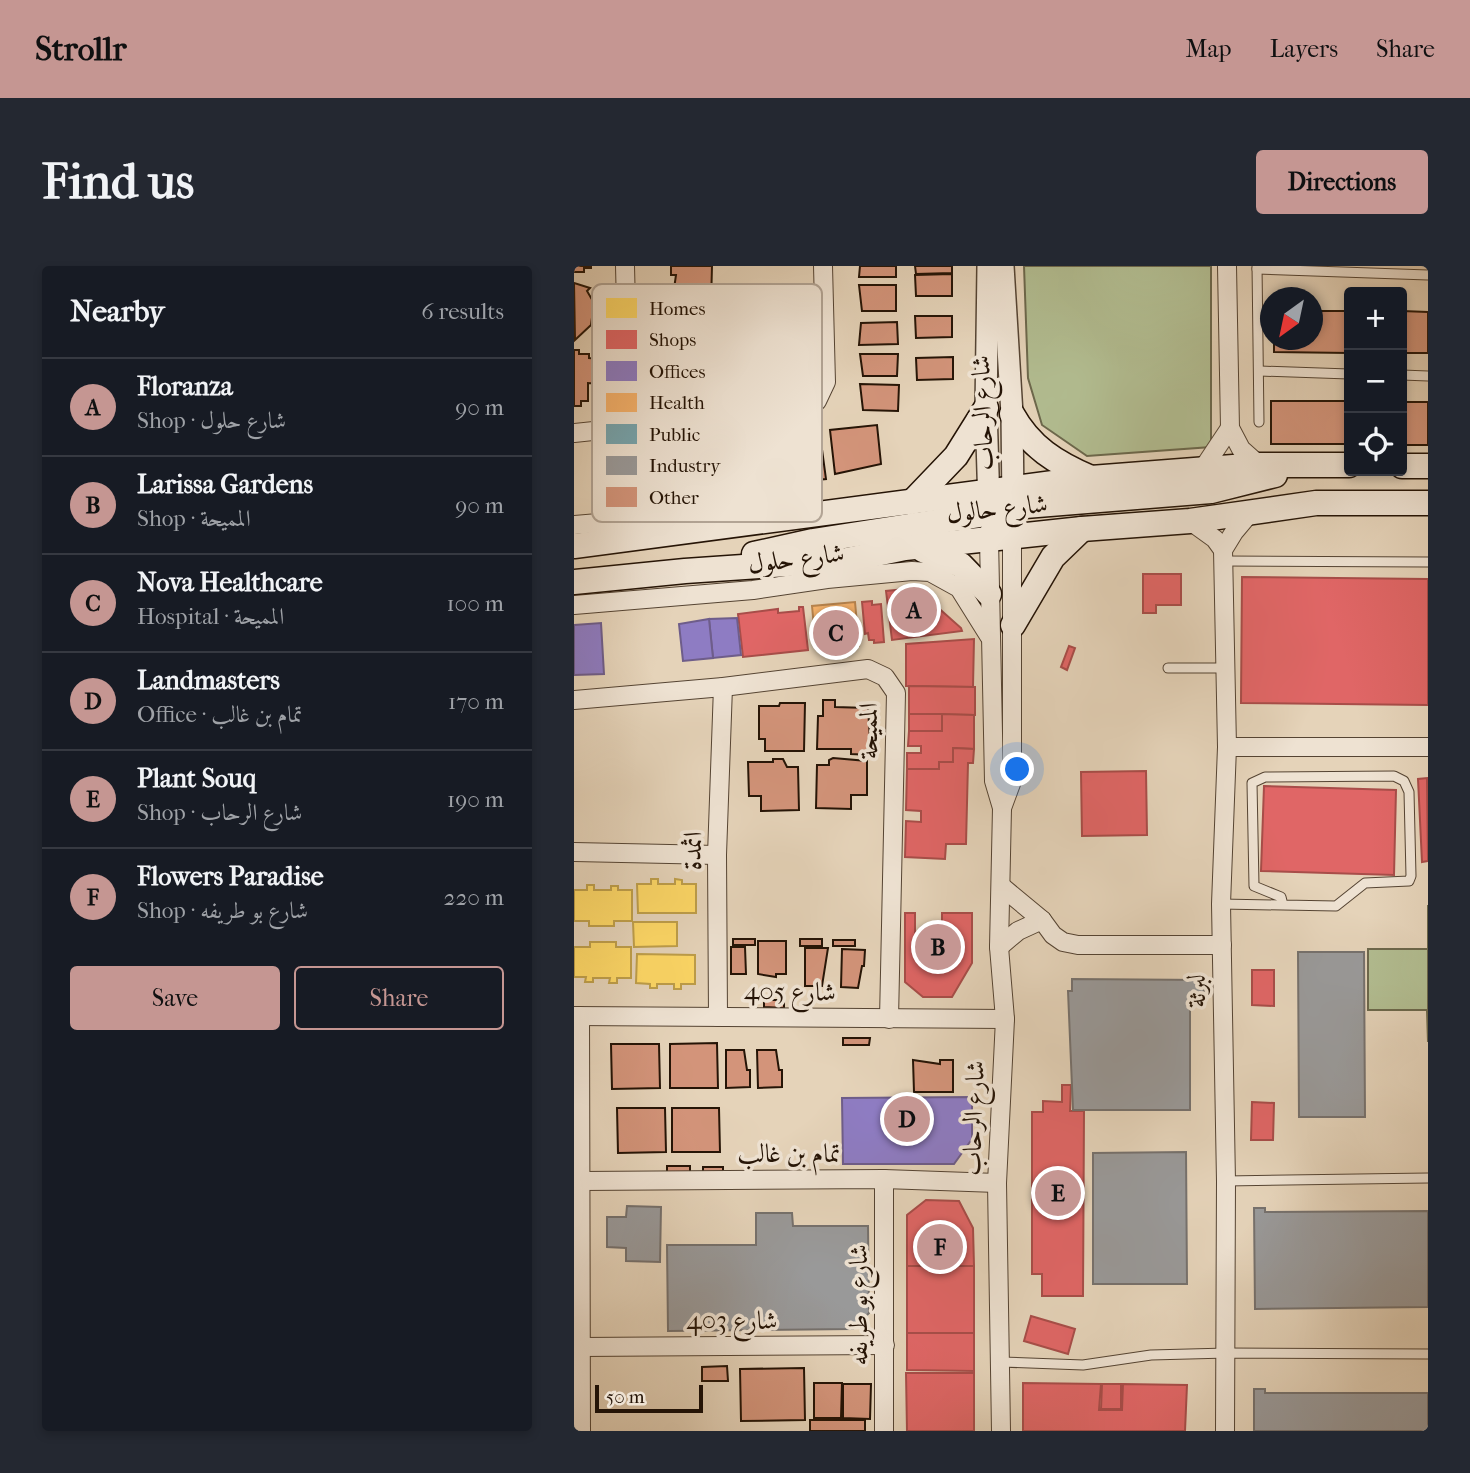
<!DOCTYPE html>
<html lang="en">
<head>
<meta charset="utf-8">
<style>
	body { margin:0; font-family:"IM FELL French Canon",Amiri,serif; background:#242831; color:#f1f3f6 }
	.controls { position:absolute; right:21px; top:21px; display:grid; overflow:hidden; border-radius:7px; box-shadow:0 4px 10px #0003 }
	.controls button { width:63px; height:63px; display:grid; place-items:center; padding:0; border:0; border-bottom:2px solid #363941; background:#171b24; color:#f1f3f6; font:35px sans-serif }
	.compass { position:absolute; left:686px; top:21px; width:63px; height:63px; border-radius:50%; background:#171b24; box-shadow:0 4px 10px #0003; rotate:213deg }
	.scale { position:absolute; left:21px; bottom:18px; width:108px; box-sizing:border-box; padding-left:7px; border:4px solid #251406; border-top:0; font-size:19px; line-height:24px; white-space:nowrap; color:#251406; -webkit-text-stroke:5px #eee2d2; paint-order:stroke }
	.you { position:absolute; left:444px; top:504px; width:24px; height:24px; margin:-18px; border:5px solid #fff; border-radius:50%; background:#1a73e8; box-shadow:0 0 0 10px #1a73e833 }
	.badge { display:grid; place-items:center; width:46px; height:46px; border-radius:50%; background:#c59692; color:#111; font-size:23px; font-weight:700 }
	.pin { position:absolute; translate:-50% -50%; border:4px solid #fff; box-shadow:0 2px 7px #0006 }
	.list { margin:0; padding:0; list-style:none }
	h2 { display:flex; justify-content:space-between; align-items:center; height:91px; margin:0; padding:0 28px; font-size:30px }
	h2 small { font-size:23px; font-weight:400; color:#9ea1a6 }
	.list li { display:grid; grid-template-columns:46px 1fr auto; gap:21px; align-items:center; box-sizing:border-box; height:98px; padding:0 28px; border-top:2px solid #363941 }
	.list b { display:block; font-size:26px; white-space:nowrap }
	.list p { margin:0; font-size:23px; white-space:nowrap; color:#9ea1a6 }
	.list em { font-size:23px; font-style:normal; color:#9ea1a6 }
	.actions { display:flex; gap:14px; padding:21px 28px }
	.actions a { flex:1; padding:16px 0; border:2px solid #c59692; border-radius:7px; text-align:center; font-size:24px; color:#c59692 }
	.actions .main { background:#c59692; color:#111 }
	.icon { flex:none; width:38px; height:38px; fill:none; stroke:currentColor; stroke-width:2; stroke-linecap:round; stroke-linejoin:round }
	.map { position:relative; flex:none; width:854px; height:1165px; overflow:hidden; border-radius:7px }
	header { display:flex; align-items:center; gap:42px; box-sizing:border-box; height:98px; padding:0 35px; background:#c59692; color:#111 }
	header strong { font-size:33px }
	nav { display:flex; gap:38px; margin-inline-start:auto; font-size:24px }
	.intro { display:flex; align-items:center; justify-content:space-between; box-sizing:border-box; height:168px; padding:0 42px }
	h1 { margin:0; font-size:49px }
	.button { padding:18px 32px; border-radius:7px; background:#c59692; color:#111; font-size:24px; font-weight:700 }
	main { display:flex; gap:42px; padding:0 42px }
	aside { flex:1; background:#171b24; border-radius:7px; box-shadow:0 4px 10px #0003 }
	.map>svg:first-child { display:block }
</style>
</head>
<body>
<header>
<strong>Strollr</strong>
<nav><a>Map</a><a>Layers</a><a>Share</a></nav>
</header>
<div class="intro"><h1>Find us</h1><a class="button">Directions</a></div>
<main>
<aside>
<h2>Nearby<small>6 results</small></h2>
<ul class="list">
<li><span class="badge">A</span><div><b>Floranza</b><p>Shop · شارع حلول</p></div><em>90 m</em></li>
<li><span class="badge">B</span><div><b>Larissa Gardens</b><p>Shop · المميحة</p></div><em>90 m</em></li>
<li><span class="badge">C</span><div><b>Nova Healthcare</b><p>Hospital · المميحة</p></div><em>100 m</em></li>
<li><span class="badge">D</span><div><b>Landmasters</b><p>Office · تمام بن غالب</p></div><em>170 m</em></li>
<li><span class="badge">E</span><div><b>Plant Souq</b><p>Shop · شارع الرحاب</p></div><em>190 m</em></li>
<li><span class="badge">F</span><div><b>Flowers Paradise</b><p>Shop · شارع بو طريفه</p></div><em>220 m</em></li>
</ul>
<div class="actions"><a class="main">Save</a><a>Share</a></div>
</aside>
<div class="map">
<svg width="854" height="1165" viewBox="0 0 854 1165">
	<rect width="100%" height="100%" fill="#e5d3b9"/>
	<filter id="stains"><feTurbulence type="fractalNoise" baseFrequency=".00286" numOctaves="4"/><feColorMatrix values="0 0 0 0 .2 0 0 0 0 .09 0 0 0 0 .02 0 0 0 .5 -.17"/></filter>
	<radialGradient id="worn" r=".72"><stop offset=".6" stop-color="#630" stop-opacity="0"/><stop offset="1" stop-color="#630" stop-opacity=".3"/></radialGradient>
	<g fill="#b2bd91" stroke="#6c684c" stroke-width="2">
		<polygon points="450,0 637,0 637,181 513,190 468,159 454,112"/>
		<polygon points="854,639 854,776 853,744 794,744 794,683 854,683"/>
	</g>
	<g fill="#ffd966" stroke="#be9e49" stroke-width="2">
		<polygon points="77,613 84,613 84,618 101,618 101,613 108,614 108,618 122,618 122,647 64,647 63,618 77,618"/>
		<polygon points="13,619 20,619 20,624 37,624 37,620 44,620 44,624 58,624 58,655 40,655 40,660 15,660 15,655 0,655 0,624 13,624"/>
		<polygon points="59,656 103,656 103,680 60,681"/>
		<polygon points="16,676 42,676 42,681 57,681 57,712 43,712 43,717 35,717 36,712 19,712 19,716 11,716 12,711 0,711 0,681 16,681"/>
		<polygon points="63,688 121,689 121,718 107,718 107,723 100,723 100,718 83,718 83,722 76,722 76,718 62,717"/>
	</g>
	<g fill="#e06666" stroke="#a84d49" stroke-width="2">
		<polygon points="569,308 607,308 607,339 582,339 582,347 569,347"/>
		<polygon points="668,311 854,313 854,439 667,437"/>
		<polygon points="342,322 387,362 388,365 318,374 312,325"/>
		<polygon points="298,335 298,339 307,338 310,376 300,377 300,374 295,374 294,367 291,368 288,336"/>
		<polygon points="225,341 229,341 234,384 169,391 164,348 204,343 204,347 225,345"/>
		<polygon points="400,373 399,421 332,420 332,378"/>
		<polygon points="495,380 501,382 493,404 487,401"/>
		<polygon points="335,420 401,421 401,449 335,448"/>
		<rect x="335" y="448" width="33" height="17"/>
		<polygon points="368,448 400,449 400,483 379,482 379,496 365,496 365,503 333,503 333,487 347,487 347,480 334,480 335,465 368,465"/>
		<polygon points="379,482 400,483 399,497 394,497 392,578 372,578 371,593 331,591 332,555 347,556 347,545 332,544 333,503 365,503 365,496 379,496"/>
		<polygon points="572,505 573,569 508,570 507,506"/>
		<polygon points="853,512 854,595 848,596 844,513"/>
		<polygon points="690,520 822,524 820,609 687,605"/>
		<polygon points="331,647 341,647 341,666 368,666 368,647 398,647 398,697 378,731 349,731 331,716"/>
		<polygon points="678,704 700,704 700,740 678,739"/>
		<polygon points="488,819 497,819 496,845 510,845 509,1030 468,1030 468,1008 458,1008 458,846 469,846 469,835 488,836"/>
		<polygon points="678,836 700,837 699,874 677,874"/>
		<polygon points="352,934 385,935 399,962 400,1000 333,1000 333,949"/>
		<rect x="333" y="1000" width="67" height="67"/>
		<polygon points="457,1050 501,1063 494,1088 450,1075"/>
		<polygon points="333,1067 400,1067 400,1105 333,1104"/>
		<polygon points="332,1107 400,1107 400,1165 333,1165"/>
		<polygon points="449,1117 527,1118 525,1144 548,1144 549,1118 613,1119 611,1165 449,1165"/>
		<polygon points="528,1118 547,1118 547,1143 527,1143"/>
	</g>
	<g fill="#8e7cc3" stroke="#6e5d8a" stroke-width="2">
		<polygon points="163,352 167,389 139,392 135,353"/>
		<polygon points="135,353 139,392 109,395 105,358"/>
		<polygon points="27,357 30,408 0,409 0,359"/>
		<polygon points="398,831 398,873 380,898 269,898 268,832"/>
	</g>
	<polygon fill="#f6b26b" stroke="#b7834d" stroke-width="2" points="281,336 285,380 242,383 238,340"/>
	<g fill="#999" stroke="#76716d" stroke-width="2">
		<polygon points="724,686 790,686 791,851 725,851"/>
		<polygon points="498,713 630,714 630,731 616,731 616,844 499,844 494,725 498,725"/>
		<polygon points="612,886 613,1018 519,1018 519,887"/>
		<polygon points="53,940 87,941 86,996 52,995 52,982 33,981 33,951 52,951"/>
		<polygon points="680,942 691,942 691,946 854,945 854,1041 681,1043"/>
		<polygon points="182,947 218,947 219,960 294,960 295,1047 279,1063 94,1065 93,979 182,979"/>
		<polygon points="680,1123 691,1123 691,1127 854,1127 854,1165 680,1165"/>
	</g>
	<g fill="#d3947a" stroke="#251406" stroke-width="2">
		<polygon points="0,0 17,0 17,2 10,2 10,6 0,6"/>
		<polygon points="97,0 138,0 137,38 98,37 102,9 97,9"/>
		<polygon points="286,0 322,0 322,11 285,11"/>
		<polygon points="341,0 378,0 378,7 342,8"/>
		<polygon points="378,8 378,30 342,30 341,9"/>
		<polygon points="0,17 16,22 13,25 20,37 17,59 1,74"/>
		<polygon points="285,19 322,19 322,45 288,45"/>
		<polygon points="738,45 775,45 775,87 700,86 700,74 738,74"/>
		<polygon points="828,45 854,46 854,87 828,87"/>
		<polygon points="341,50 378,50 378,71 342,72"/>
		<polygon points="323,56 324,78 285,79 287,57"/>
		<polygon points="0,84 5,84 5,88 15,88 15,92 29,93 28,118 14,117 14,135 7,135 7,140 0,140"/>
		<polygon points="286,88 324,88 323,110 289,110"/>
		<polygon points="379,91 379,113 343,114 342,92"/>
		<polygon points="286,118 325,119 324,145 289,144"/>
		<rect x="697" y="135" width="78" height="43"/>
		<rect x="828" y="136" width="26" height="43"/>
		<polygon points="303,159 307,198 261,208 256,164"/>
		<polygon points="227,165 229,177 247,176 252,213 221,216 215,167"/>
		<polygon points="249,434 261,434 261,441 294,442 297,489 277,488 277,483 243,483 244,450 249,450"/>
		<polygon points="206,437 231,437 230,485 191,485 191,473 185,473 185,440 205,440"/>
		<polygon points="259,492 293,495 293,529 277,529 277,543 242,542 243,499 255,499 255,494"/>
		<polygon points="199,493 209,493 213,501 224,501 225,544 187,545 187,530 175,530 174,496 199,496"/>
		<rect x="159" y="673" width="22" height="6"/>
		<rect x="226" y="673" width="22" height="7"/>
		<rect x="259" y="674" width="22" height="6"/>
		<polygon points="184,675 212,675 212,708 202,708 202,711 184,708"/>
		<polygon points="157,681 171,681 172,708 157,708"/>
		<polygon points="231,682 254,682 248,720 231,720"/>
		<polygon points="268,683 291,684 290,700 288,700 284,722 267,721"/>
		<polygon points="190,734 210,734 210,742 190,741"/>
		<polygon points="269,772 296,772 295,779 269,779"/>
		<polygon points="143,777 144,822 96,822 96,778"/>
		<polygon points="37,778 85,778 86,822 38,823"/>
		<polygon points="152,784 170,784 173,804 176,804 176,821 152,822"/>
		<polygon points="183,784 202,784 205,804 208,804 208,821 184,822"/>
		<polygon points="339,794 366,798 366,794 379,794 379,826 340,826"/>
		<polygon points="43,842 91,842 92,886 44,887"/>
		<polygon points="98,842 145,842 146,886 98,886"/>
		<polygon points="93,900 116,900 116,907 93,906"/>
		<polygon points="129,901 149,901 149,906 129,907"/>
		<polygon points="153,1100 154,1115 128,1115 128,1101"/>
		<polygon points="230,1102 231,1154 167,1155 166,1103"/>
		<polygon points="240,1117 268,1117 267,1152 240,1152"/>
		<polygon points="269,1118 297,1118 296,1153 269,1152"/>
		<rect x="236" y="1154" width="55" height="11"/>
	</g>
	<g fill="none" stroke-linecap="round" stroke-linejoin="round">
		<g stroke="#543" stroke-width="11">
			<g id="service">
				<polyline points="683,0 685,156"/>
				<polyline points="683,3 854,9"/>
				<polyline points="686,105 775,108"/>
				<polyline points="828,109 854,110"/>
				<polyline points="650,295 854,296"/>
				<polyline points="594,402 651,402"/>
				<polyline points="647,638 762,640 791,617 835,615 837,610 835,526 830,515 820,510 691,511 678,517 680,620 707,631 709,639"/>
				<polyline points="652,915 854,912"/>
				<polyline points="427,1096 509,1099 577,1089 653,1087 854,1088"/>
			</g>
		</g>
		<g stroke="#543" stroke-width="20">
			<g id="minor">
				<polyline points="51,0 55,160"/>
				<polyline points="653,0 656,162 667,183 685,199"/>
				<polyline points="0,167 234,142 243,135 252,116 249,0"/>
				<polyline points="628,204 656,162"/>
				<polyline points="616,255 641,273 649,284"/>
				<polyline points="0,259 129,248 156,259"/>
				<polyline points="415,273 420,515 428,542 425,681 431,753 423,917 427,1165"/>
				<polyline points="0,339 179,324 253,313 338,305 356,306 385,322 415,370"/>
				<polyline points="0,434 149,421 294,403 311,411 322,427 315,753"/>
				<polyline points="653,481 854,481"/>
				<polyline points="428,542 438,515 438,271"/>
				<polyline points="0,586 143,589"/>
				<polyline points="427,620 468,654 479,669 489,676 504,679 648,679"/>
				<polyline points="425,681 444,665 468,654"/>
				<polyline points="0,750 431,753"/>
				<polyline points="6,750 7,1165"/>
				<polyline points="144,751 143,589 149,421"/>
				<polyline points="7,915 310,913 423,917"/>
				<polyline points="6,1081 311,1079"/>
				<polyline points="310,1165 310,913"/>
				<polyline points="651,1165 652,915 647,638 653,481 649,284 660,266 676,247"/>
			</g>
		</g>
		<g stroke="#543" stroke-width="24">
			<g id="tertiary">
				<polyline points="414,0 412,142 415,239"/>
				<polyline points="429,0 438,148 439,239"/>
			</g>
		</g>
		<g stroke="#251406" stroke-width="27">
			<g id="secondary">
				<path d="M 438,148 C 456,181 482,197 517,212"/>
				<polyline points="828,200 854,200"/>
				<polyline points="338,236 382,190 412,142"/>
				<path d="M 415,273 C 423,255 432,245 451,240 L 637,225 L 701,209"/>
				<polyline points="0,280 517,212 685,199 775,199"/>
				<polyline points="349,284 387,299 415,328"/>
				<polyline points="180,288 239,275 406,249 434,229"/>
				<polyline points="0,316 111,305 273,294 331,282 508,263 616,255 742,237 854,237"/>
				<polyline points="439,359 479,291 508,263"/>
			</g>
		</g>
		<polyline stroke="#251406" stroke-width="2.5" stroke-dasharray="2 3.5" stroke-linecap="butt" points="117,172 127,234"/>
		<use href="#service" stroke="#eee2d2" stroke-width="9"/>
		<use href="#minor" stroke="#eee2d2" stroke-width="18"/>
		<use href="#tertiary" stroke="#eee2d2" stroke-width="21"/>
		<use href="#secondary" stroke="#eee2d2" stroke-width="24"/>
	</g>
	<g text-anchor="middle" stroke-width="7" stroke-linejoin="round" paint-order="stroke">
		<g font-size="26" fill="#251406" stroke="#eee2d2">
			<text transform="translate(408 147) rotate(-92)" y="9">شارع الرحاب</text>
			<text transform="translate(423 242) rotate(-6)" y="9">شارع حالول</text>
			<text transform="translate(222 292) rotate(-7)" y="9">شارع حلول</text>
			<text transform="translate(294 465) rotate(-90)" y="9">المميحة</text>
			<text transform="translate(118 585) rotate(-89)" y="9">اثمدة</text>
			<text transform="translate(216 725) rotate(1)" y="9">شارع 405</text>
			<text transform="translate(622 725) rotate(-91)" y="9">لبرثة</text>
			<text transform="translate(399 852) rotate(-88)" y="9">شارع الرحاب</text>
			<text x="215" y="896">تمام بن غالب</text>
			<text transform="translate(284 1039) rotate(-90)" y="9">شارع بو طريفه</text>
			<text x="158" y="1063">شارع 403</text>
		</g>
	</g>
	<rect x="18" y="18" width="230" height="238" rx="10" fill="#eee2d2" stroke="#b2a495" stroke-width="2"/>
	<rect x="32" y="32" width="31" height="20" fill="#ffd966"/>
	<rect x="32" y="64" width="31" height="19" fill="#e06666"/>
	<rect x="32" y="95" width="31" height="20" fill="#8e7cc3"/>
	<rect x="32" y="127" width="31" height="19" fill="#f6b26b"/>
	<rect x="32" y="158" width="31" height="20" fill="#76a5af"/>
	<rect x="32" y="190" width="31" height="19" fill="#999"/>
	<rect x="32" y="221" width="31" height="20" fill="#d3947a"/>
	<g font-size="19" fill="#251406">
		<text x="75" y="49">Homes</text>
		<text x="75" y="80">Shops</text>
		<text x="75" y="112">Offices</text>
		<text x="75" y="143">Health</text>
		<text x="75" y="175">Public</text>
		<text x="75" y="206">Industry</text>
		<text x="75" y="238">Other</text>
	</g>
	<rect width="100%" height="100%" filter="url(#stains)"/>
	<rect width="100%" height="100%" fill="url(#worn)"/>
</svg>
<div class="controls">
<button>+</button>
<button>−</button>
<button><svg class="icon" aria-label="locate" viewBox="0 0 24 24"><circle cx="12" cy="12" r="6"/><path d="M12 2v4M12 18v4M2 12h4M18 12h4"/></svg></button>
</div>
<svg class="compass" viewBox="-18 -18 36 36"><path d="M0-13l5 13h-10z" fill="#e53935"/><path d="M0 13l5-13h-10z" fill="#9ea1a6"/></svg>
<div class="scale">50 m</div>
<div class="you"></div>
<div class="pin badge" style="left:340px;top:344px">A</div>
<div class="pin badge" style="left:364px;top:681px">B</div>
<div class="pin badge" style="left:262px;top:367px">C</div>
<div class="pin badge" style="left:333px;top:853px">D</div>
<div class="pin badge" style="left:484px;top:927px">E</div>
<div class="pin badge" style="left:366px;top:981px">F</div>
</div>
</main>
</body>
</html>
